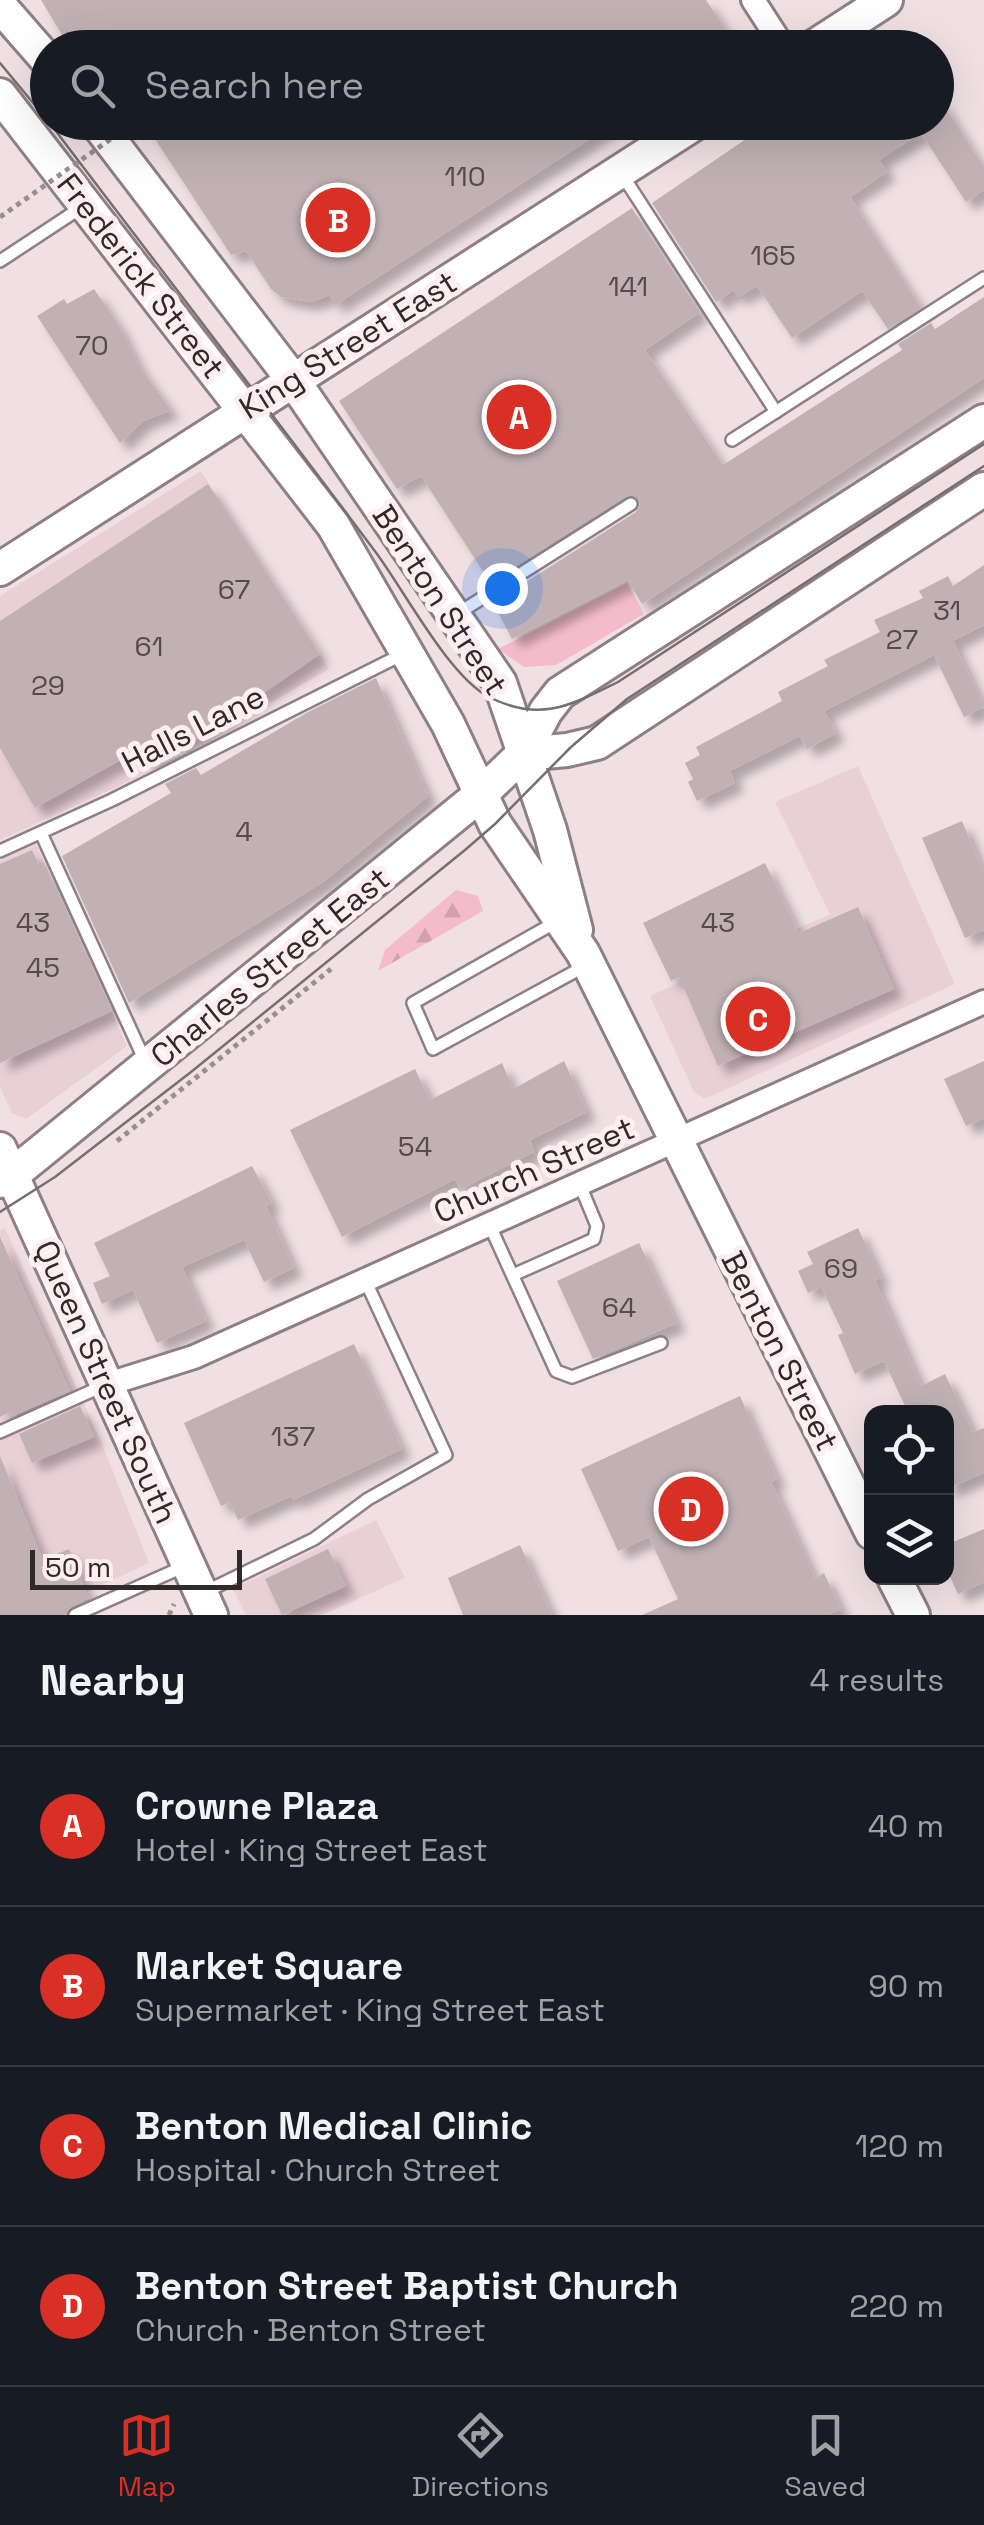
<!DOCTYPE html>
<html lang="en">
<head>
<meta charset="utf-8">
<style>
	body { margin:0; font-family:"Space Grotesk",sans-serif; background:#20242c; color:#f1f3f6 }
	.controls { position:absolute; right:30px; bottom:30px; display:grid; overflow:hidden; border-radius:20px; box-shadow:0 10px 40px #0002 }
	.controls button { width:90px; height:90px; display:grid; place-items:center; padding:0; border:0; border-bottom:2px solid #363941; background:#171b24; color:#f1f3f6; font:50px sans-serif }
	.scale { position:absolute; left:30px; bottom:25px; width:212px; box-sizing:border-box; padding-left:10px; border:5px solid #2f292a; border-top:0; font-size:28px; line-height:35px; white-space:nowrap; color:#2f292a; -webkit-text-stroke:8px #feedf1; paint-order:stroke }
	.you { position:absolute; left:502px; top:588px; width:35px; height:35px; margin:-25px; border:8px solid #fff; border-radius:50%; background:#1a73e8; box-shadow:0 0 0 15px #1a73e833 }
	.badge { display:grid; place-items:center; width:65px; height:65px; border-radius:50%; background:#d93025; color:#fff; font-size:32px; font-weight:700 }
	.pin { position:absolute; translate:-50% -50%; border:5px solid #fff; box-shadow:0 2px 10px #0006 }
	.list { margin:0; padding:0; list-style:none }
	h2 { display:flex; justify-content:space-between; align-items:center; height:130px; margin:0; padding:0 40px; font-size:42px }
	h2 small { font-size:32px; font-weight:400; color:#9ea1a6 }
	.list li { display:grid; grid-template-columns:65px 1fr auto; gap:30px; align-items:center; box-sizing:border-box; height:160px; padding:0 40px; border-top:2px solid #363941 }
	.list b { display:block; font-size:38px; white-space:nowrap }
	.list p { margin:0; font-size:32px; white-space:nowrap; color:#9ea1a6 }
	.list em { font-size:32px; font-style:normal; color:#9ea1a6 }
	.icon { flex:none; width:55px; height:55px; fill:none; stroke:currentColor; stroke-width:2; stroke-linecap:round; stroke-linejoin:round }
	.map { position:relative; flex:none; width:984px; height:1615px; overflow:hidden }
	.search { position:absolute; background:#171b24; box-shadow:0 10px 40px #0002; left:30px; right:30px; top:30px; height:110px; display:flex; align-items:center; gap:25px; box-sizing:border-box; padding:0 35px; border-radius:55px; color:#9ea1a6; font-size:38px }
	.sheet { height:770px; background:#171b24 }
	nav { display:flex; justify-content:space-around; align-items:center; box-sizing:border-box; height:140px; border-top:2px solid #363941; background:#171b24; font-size:28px; color:#9ea1a6 }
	nav a { display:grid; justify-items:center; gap:5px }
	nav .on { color:#d93025 }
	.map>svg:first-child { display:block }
</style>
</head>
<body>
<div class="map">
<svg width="984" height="1615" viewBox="0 0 984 1615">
	<defs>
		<pattern id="forest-firs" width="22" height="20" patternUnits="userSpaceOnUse" patternTransform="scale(2.5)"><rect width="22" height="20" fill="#f4bbcc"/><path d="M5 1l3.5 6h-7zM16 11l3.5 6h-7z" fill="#d2a1af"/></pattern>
		<filter id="shadow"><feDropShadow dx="9" dy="9" stdDeviation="5" flood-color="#0004"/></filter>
	</defs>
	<rect width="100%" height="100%" fill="#f0e0e4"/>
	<g fill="#e9d0d7">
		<polygon points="201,471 329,669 154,770 0,840 0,596"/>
		<polygon points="858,766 955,984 705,1099 694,1092 650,996 830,914 775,802"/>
		<polygon points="36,844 127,1046 26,1119 12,1113 0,1087 0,860"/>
		<polygon points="5,1228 103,1446 149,1563 37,1615 0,1615 0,1231"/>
		<polygon points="376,1520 405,1578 322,1615 246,1615 233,1589"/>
	</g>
	<polygon fill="url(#forest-firs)" points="456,890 478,896 483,911 378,971 385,950"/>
	<polygon fill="#f4bbcc" points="627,583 644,614 556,665 524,667 498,649"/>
	<g fill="#c1b1b5" filter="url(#shadow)">
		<polygon points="41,0 706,0 738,48 70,48"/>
		<polygon points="936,94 984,167 984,190 966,202 921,133 879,160 887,172 850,197 921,308 888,329 862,291 792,338 757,286 738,297 734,290 716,302 652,203 771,122 936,122"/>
		<polygon points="144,122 616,122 335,305 330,295 310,302 281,297 271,289 246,251 231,255"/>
		<polygon points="632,208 700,312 645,350 723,465 902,350 898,344 931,323 935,329 984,297 984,378 642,604 628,580 512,639 493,603 636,512 640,505 638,498 626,496 490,582 421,476 397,489 339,401"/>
		<polygon points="94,289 118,324 139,366 171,410 143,421 120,443 37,316 64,299 67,304"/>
		<polygon points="208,484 320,654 184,748 186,752 154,768 140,749 35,808 0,748 0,621"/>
		<polygon points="984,565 984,625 953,641 984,707 964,717 934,655 824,711 836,733 807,749 800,736 730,771 735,783 697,801 688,782 693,779 685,763 700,755 696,747 782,701 778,692 828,666 824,660 880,632 874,620 923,598 919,591 948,576 953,586"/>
		<polygon points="376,678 428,796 323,882 129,1003 62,856 171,793 165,784 196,768 201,775 308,712"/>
		<polygon points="962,821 984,873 984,930 965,938 922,838"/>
		<polygon points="32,850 41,869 46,866 112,1011 0,1063 0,864"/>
		<polygon points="765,863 799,933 858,907 894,989 718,1066 679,977 671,981 643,923"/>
		<polygon points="564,1061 587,1112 530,1140 534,1152 461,1189 455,1179 342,1237 290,1130 415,1069 430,1100 502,1063 513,1089"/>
		<polygon points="984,1061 984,1118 966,1126 944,1079"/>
		<polygon points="252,1166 272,1203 266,1206 294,1268 264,1282 244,1240 182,1267 206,1321 157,1343 133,1290 102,1304 93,1283 110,1276 94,1243"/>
		<polygon points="858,1228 881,1278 875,1280 921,1386 945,1374 973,1432 984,1428 984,1473 946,1489 946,1412 908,1412 884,1361 855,1374 838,1335 843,1333 821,1287 808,1293 798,1271 813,1264 807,1252"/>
		<polygon points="0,1237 70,1391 12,1416 10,1412 0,1417"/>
		<polygon points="639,1243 677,1323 593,1359 557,1281"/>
		<polygon points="354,1344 402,1449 293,1500 291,1496 238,1520 230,1502 221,1506 184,1423"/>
		<polygon points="740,1396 777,1479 771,1482 815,1578 824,1573 841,1609 827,1615 642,1615 678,1599 649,1537 618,1551 581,1469"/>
		<polygon points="80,1406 94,1437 32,1463 19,1434"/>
		<polygon points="0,1456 43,1560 69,1549 89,1598 70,1607 66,1615 0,1615"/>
		<polygon points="984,1529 984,1582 958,1594 946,1568 946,1545"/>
		<polygon points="520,1545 552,1615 463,1615 448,1578"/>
		<polygon points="328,1549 346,1586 282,1615 265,1579"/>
	</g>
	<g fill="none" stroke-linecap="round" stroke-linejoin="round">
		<g stroke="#8e7f83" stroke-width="16">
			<g id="lane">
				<polyline points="623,176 776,412"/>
				<polyline points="0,261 82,207"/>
				<polyline points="732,440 984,278"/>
				<polyline points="457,614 631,504"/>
				<polyline points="41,833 145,1061"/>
				<polyline points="0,851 112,800 405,653"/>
				<polyline points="556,922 413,1003 433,1049 585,966"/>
				<polyline points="490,1226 556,1371 572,1377 661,1343"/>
				<polyline points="513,1275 594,1239 597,1226 580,1185"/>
				<polyline points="0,1432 105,1385"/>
				<polyline points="205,1592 314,1539 368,1499 446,1455 366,1282"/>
				<polyline points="75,1615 185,1566"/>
			</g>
		</g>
		<g stroke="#8e7f83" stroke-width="28">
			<g id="street">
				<polyline points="753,0 784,48"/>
				<polyline points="105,1385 194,1357 984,1002"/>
			</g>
		</g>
		<g stroke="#8e7f83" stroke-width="38">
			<g id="secondary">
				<polyline points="0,6 48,61"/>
				<polyline points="812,48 886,0"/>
				<polyline points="0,95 333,525 448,724 495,824 583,953 872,1533"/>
				<polyline points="96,122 293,380 500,683 550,830 576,930"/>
				<polyline points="0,569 697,122"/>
				<polyline points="523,754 567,750 597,743 984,489"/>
				<polyline points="0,1149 211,1615"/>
				<polyline points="0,1181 12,1175 480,795 523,754 546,711 560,693 984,421"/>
				<polyline points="894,1578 913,1615"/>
			</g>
		</g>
		<g stroke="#998d90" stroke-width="5" stroke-dasharray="5 5" stroke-linecap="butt">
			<polyline points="117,1141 331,969"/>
			<polyline points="169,1615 174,1604"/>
		</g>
		<use href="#lane" stroke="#fff" stroke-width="11"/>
		<use href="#street" stroke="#fff" stroke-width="22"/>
		<use href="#secondary" stroke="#fff" stroke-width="32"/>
		<g stroke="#786e70" stroke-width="2.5">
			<polyline points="0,63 48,121"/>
			<path d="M 49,122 C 158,266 269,409 377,554 C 405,592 449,676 489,697 C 541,723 571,705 618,682 L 984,444"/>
			<polyline points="0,1212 55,1177 191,1072 465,850 495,824 571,747 627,699 984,466"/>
		</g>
		<polyline stroke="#998d90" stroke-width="5" stroke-dasharray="5 5" stroke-linecap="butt" points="0,217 135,122"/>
	</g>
	<g text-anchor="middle" stroke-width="10" stroke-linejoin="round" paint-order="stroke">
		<g font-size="28" fill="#544b4d">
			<text x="465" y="186">110</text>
			<text x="773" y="265">165</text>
			<text x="628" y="296">141</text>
			<text x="92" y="355">70</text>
			<text x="234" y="599">67</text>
			<text x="947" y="620">31</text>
			<text x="902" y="649">27</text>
			<text x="149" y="656">61</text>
			<text x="48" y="695">29</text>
			<text x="244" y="841">4</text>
			<text x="33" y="932">43</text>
			<text x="718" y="932">43</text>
			<text x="43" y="977">45</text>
			<text x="415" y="1156">54</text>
			<text x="841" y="1278">69</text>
			<text x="619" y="1317">64</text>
			<text x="293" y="1446">137</text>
		</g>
		<g font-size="32" fill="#2f292a" stroke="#feedf1">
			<text transform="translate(141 276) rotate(52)" y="11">Frederick Street</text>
			<text transform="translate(348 345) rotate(-32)" y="11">King Street East</text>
			<text transform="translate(440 600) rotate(57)" y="11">Benton Street</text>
			<text transform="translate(193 729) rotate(-27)" y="11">Halls Lane</text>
			<text transform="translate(270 967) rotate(-39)" y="11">Charles Street East</text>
			<text transform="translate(534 1170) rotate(-24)" y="11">Church Street</text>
			<text transform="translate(780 1351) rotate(63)" y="11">Benton Street</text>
			<text transform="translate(106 1382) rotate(66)" y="11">Queen Street South</text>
		</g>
	</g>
</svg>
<div class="controls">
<button><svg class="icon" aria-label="locate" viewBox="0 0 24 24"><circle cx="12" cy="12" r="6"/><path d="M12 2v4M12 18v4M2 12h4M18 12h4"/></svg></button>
<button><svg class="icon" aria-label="layers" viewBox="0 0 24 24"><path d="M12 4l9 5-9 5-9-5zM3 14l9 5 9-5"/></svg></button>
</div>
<div class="scale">50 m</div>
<div class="you"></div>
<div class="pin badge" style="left:519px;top:417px">A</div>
<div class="pin badge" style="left:338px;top:220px">B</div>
<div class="pin badge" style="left:758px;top:1019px">C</div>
<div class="pin badge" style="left:691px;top:1509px">D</div>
<div class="search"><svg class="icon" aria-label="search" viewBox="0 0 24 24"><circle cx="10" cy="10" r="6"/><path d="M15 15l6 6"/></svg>Search here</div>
</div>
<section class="sheet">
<h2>Nearby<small>4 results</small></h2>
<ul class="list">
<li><span class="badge">A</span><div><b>Crowne Plaza</b><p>Hotel · King Street East</p></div><em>40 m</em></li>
<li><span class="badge">B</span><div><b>Market Square</b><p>Supermarket · King Street East</p></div><em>90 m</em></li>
<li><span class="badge">C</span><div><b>Benton Medical Clinic</b><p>Hospital · Church Street</p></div><em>120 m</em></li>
<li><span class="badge">D</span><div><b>Benton Street Baptist Church</b><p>Church · Benton Street</p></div><em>220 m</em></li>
</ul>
</section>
<nav>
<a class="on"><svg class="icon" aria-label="map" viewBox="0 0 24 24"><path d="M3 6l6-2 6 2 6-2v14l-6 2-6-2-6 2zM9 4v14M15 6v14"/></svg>Map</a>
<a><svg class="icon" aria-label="directions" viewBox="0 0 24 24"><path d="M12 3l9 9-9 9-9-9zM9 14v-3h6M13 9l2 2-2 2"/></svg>Directions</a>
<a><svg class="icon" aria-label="saved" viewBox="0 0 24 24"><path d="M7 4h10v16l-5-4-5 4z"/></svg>Saved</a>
</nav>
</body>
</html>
